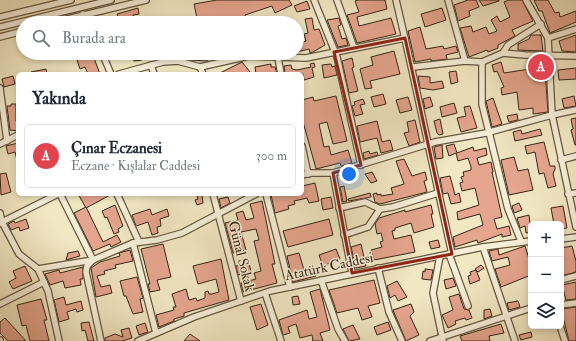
<!DOCTYPE html>
<html lang="tr">
<head>
<meta charset="utf-8">
<style>
	body { margin:0; font-family:"IM FELL Double Pica",serif; background:#f6f6f7; color:#1f2937 }
	.controls { position:absolute; right:12px; bottom:12px; display:grid; overflow:hidden; border-radius:6px; box-shadow:0 2px 6px #0003 }
	.controls button { width:36px; height:36px; display:grid; place-items:center; padding:0; border:0; border-bottom:1px solid #e0e1e3; background:#fff; color:#1f2937; font:20px sans-serif }
	.you { position:absolute; left:349px; top:174px; width:14px; height:14px; margin:-10px; border:3px solid #fff; border-radius:50%; background:#1a73e8; box-shadow:0 0 0 6px #1a73e833 }
	.badge { display:grid; place-items:center; width:26px; height:26px; border-radius:50%; background:#1a73e8; color:#fff; font-size:13px; font-weight:700 }
	.pin { position:absolute; translate:-50% -50%; border:2px solid #fff; box-shadow:0 1px 4px #0006 }
	.list { margin:0; padding:0; list-style:none }
	h2 { display:flex; justify-content:space-between; align-items:center; height:52px; margin:0; padding:0 16px; font-size:17px }
	h2 small { font-size:13px; font-weight:400; color:#747a83 }
	.list li { display:grid; grid-template-columns:26px 1fr auto; gap:12px; align-items:center; box-sizing:border-box; height:64px; margin:0 8px 8px; padding:0 8px; border:1px solid #e0e1e3; border-radius:6px }
	.list b { display:block; font-size:15px; white-space:nowrap }
	.list p { margin:0; font-size:13px; white-space:nowrap; color:#747a83 }
	.list em { font-size:13px; font-style:normal; color:#747a83 }
	.icon { flex:none; width:22px; height:22px; fill:none; stroke:currentColor; stroke-width:2; stroke-linecap:round; stroke-linejoin:round }
	.map { position:relative; flex:none; width:576px; height:341px; overflow:hidden }
	.search { position:absolute; background:#fff; box-shadow:0 2px 6px #0003; left:16px; top:16px; width:288px; height:44px; display:flex; align-items:center; gap:10px; box-sizing:border-box; padding:0 14px; border-radius:22px; color:#747a83; font-size:15px }
	.panel { position:absolute; background:#fff; box-shadow:0 2px 6px #0003; left:16px; top:72px; width:288px; height:124px; border-radius:6px }
	.map>svg:first-child { display:block }
</style>
</head>
<body>
<div class="map">
<svg width="576" height="341" viewBox="0 0 576 341">
	<rect width="100%" height="100%" fill="#f1e7c3"/>
	<filter id="stains"><feTurbulence type="fractalNoise" baseFrequency=".005" numOctaves="4"/><feColorMatrix values="0 0 0 0 .2 0 0 0 0 .09 0 0 0 0 .02 0 0 0 .5 -.17"/></filter>
	<radialGradient id="worn" r=".72"><stop offset=".6" stop-color="#630" stop-opacity="0"/><stop offset="1" stop-color="#630" stop-opacity=".3"/></radialGradient>
	<g fill="#e5a58e" stroke="#362513">
		<polygon points="217,0 289,0 292,5 275,13 272,6 245,15 246,18 229,23 217,23 216,19 198,23 194,4"/>
		<polygon points="358,0 385,0 387,9 357,17 359,26 391,18 396,34 357,43 347,15 359,12 355,1"/>
		<polygon points="468,0 476,0 479,7 469,11 470,16 458,21 454,5"/>
		<polygon points="479,0 499,0 499,1 483,6"/>
		<polygon points="509,0 522,0 533,21 512,30 515,36 498,45 498,48 488,52 487,50 469,57 460,28 471,26 473,32 486,27 489,34 497,31 491,20 497,16 500,22 510,17 504,2"/>
		<polygon points="534,0 548,0 555,13 559,12 560,17 576,11 576,22 550,33 542,11 539,11"/>
		<polygon points="307,1 310,9 297,12 294,6"/>
		<polygon points="138,8 139,14 133,15 135,23 121,23 117,14"/>
		<polygon points="442,8 446,20 425,27 421,14"/>
		<polygon points="312,18 314,30 319,29 325,45 313,52 310,53 309,49 297,52 297,44 306,41 304,34 308,33 305,19"/>
		<polygon points="339,18 341,25 338,26 342,39 346,38 348,45 338,47 327,20"/>
		<polygon points="420,27 426,49 443,46 444,49 456,46 458,52 446,55 447,59 431,61 431,59 415,62 408,31"/>
		<polygon points="531,35 541,35 543,51 518,50 518,44 529,39"/>
		<polygon points="576,35 576,52 562,51 559,41"/>
		<polygon points="394,51 400,74 370,81 372,88 365,89 360,69 373,65 371,57"/>
		<polygon points="83,53 92,53 100,74 88,74 85,67 80,69 77,60 85,58"/>
		<polygon points="132,53 141,53 142,60 134,61"/>
		<polygon points="195,53 221,53 221,54 206,61 190,60 189,55"/>
		<polygon points="352,58 354,67 352,68 358,91 349,93 342,61"/>
		<polygon points="242,62 250,72 247,74 218,74"/>
		<polygon points="501,62 504,73 543,67 544,71 545,71 548,112 533,114 533,108 519,110 517,92 502,95 501,88 504,87 497,71 494,72 492,65"/>
		<polygon points="314,63 315,67 312,68 314,77 304,80 303,74 285,74 284,66 291,65 292,69 297,70 311,67 310,64"/>
		<polygon points="271,64 271,67 275,67 277,74 256,74 255,67"/>
		<polygon points="331,64 332,67 335,66 337,75 324,78 322,65"/>
		<polygon points="576,68 576,79 559,80 558,70"/>
		<polygon points="46,69 47,74 31,74 31,72"/>
		<polygon points="456,71 458,82 451,84 449,72"/>
		<polygon points="13,76 15,84 4,87 2,79"/>
		<polygon points="418,76 430,77 430,83 442,81 444,88 433,90 420,88"/>
		<polygon points="383,94 386,104 374,107 371,97"/>
		<polygon points="336,96 347,141 333,144 327,122 319,124 324,147 329,146 331,155 348,150 352,163 341,166 340,163 316,169 302,118 302,100 313,97 314,101"/>
		<polygon points="574,96 576,106 564,108 562,99"/>
		<polygon points="408,97 412,110 400,113 396,100"/>
		<polygon points="430,97 433,106 425,109 423,99"/>
		<polygon points="493,98 502,124 492,127 486,101"/>
		<polygon points="363,99 365,104 360,105 363,114 355,116 352,106 355,105 354,102"/>
		<polygon points="454,103 457,113 442,117 440,107"/>
		<polygon points="11,104 16,104 16,121 18,121 18,131 10,130 7,106 11,106"/>
		<polygon points="470,106 477,128 461,132 457,118 466,116 464,107"/>
		<polygon points="517,114 518,120 509,122 507,116"/>
		<polygon points="576,118 576,145 575,145 571,130 573,129 571,119"/>
		<polygon points="440,119 443,134 439,135 437,133 434,121"/>
		<polygon points="415,120 420,142 409,146 404,133 409,132 407,122"/>
		<polygon points="377,121 382,142 390,140 393,150 381,153 377,138 360,142 357,126"/>
		<polygon points="540,129 542,135 515,141 513,132 521,130 522,134"/>
		<polygon points="544,142 550,166 555,166 555,169 553,174 556,186 548,188 544,173 539,174 535,152 527,154 525,146"/>
		<polygon points="18,143 18,160 17,160 15,152 8,154 6,146"/>
		<polygon points="454,144 457,153 473,147 474,151 486,148 487,155 477,158 479,165 491,162 493,172 492,172 502,217 494,219 497,229 509,226 511,235 502,237 502,234 478,243 477,240 455,247 453,237 483,225 480,214 458,220 457,212 479,205 475,188 462,191 460,183 463,182 461,177 464,176 463,172 471,170 471,167 468,158 458,161 456,153 449,156 446,146"/>
		<polygon points="442,145 443,158 436,159 434,147"/>
		<polygon points="369,151 370,154 377,152 378,155 364,159 363,153"/>
		<polygon points="514,157 518,171 528,169 533,190 509,195 501,160"/>
		<polygon points="404,159 412,176 425,172 427,180 424,181 427,192 380,204 375,202 373,194 377,193 377,195 381,194 381,196 393,194 391,188 404,184 396,161"/>
		<polygon points="372,172 377,181 371,183 365,174"/>
		<polygon points="6,173 11,192 1,195 0,174"/>
		<polygon points="450,176 455,195 459,193 461,202 451,204 448,193 443,194 440,178"/>
		<polygon points="315,183 319,201 309,203 307,198 303,199 294,201 295,204 288,206 289,209 275,213 271,195 302,194 302,186"/>
		<polygon points="344,186 347,201 343,202 340,187"/>
		<polygon points="370,193 371,197 349,201 348,199"/>
		<polygon points="78,194 112,194 86,208"/>
		<polygon points="202,195 203,203 197,205 195,200 198,199 197,196"/>
		<polygon points="228,197 230,203 221,208 219,199"/>
		<polygon points="331,197 333,208 323,210 321,199"/>
		<polygon points="262,201 275,264 272,264 277,283 243,292 241,283 256,279 254,273 261,271 254,241 259,240 256,229 241,232 246,250 233,253 225,223 238,220 236,213 243,211 246,220 254,218 250,204"/>
		<polygon points="519,203 522,210 514,213 512,206"/>
		<polygon points="115,205 123,226 118,229 119,232 114,234 107,217 105,218 102,211"/>
		<polygon points="431,205 433,214 431,214 434,227 414,233 411,223 395,228 395,230 392,231 394,239 411,235 415,252 374,260 371,250 382,247 380,242 383,241 381,233 377,234 375,224 379,218 405,210 405,212"/>
		<polygon points="563,206 567,228 561,229 561,224 554,224 551,208"/>
		<polygon points="86,207 103,242 117,235 121,242 111,247 110,244 93,251 74,213"/>
		<polygon points="150,209 152,215 167,209 169,216 160,219 161,226 157,227 158,233 152,235 148,222 136,226 132,215"/>
		<polygon points="529,215 531,232 526,233 525,226 520,228 517,218"/>
		<polygon points="26,219 29,228 20,231 19,227 11,230 8,224 14,221 15,223"/>
		<polygon points="329,219 333,235 288,247 283,231"/>
		<polygon points="438,240 440,247 431,249 429,242"/>
		<polygon points="163,244 171,277 157,280 160,290 150,292 148,284 150,284 141,249"/>
		<polygon points="361,244 366,266 356,268 351,247"/>
		<polygon points="525,246 531,265 531,275 501,287 495,269 510,265 508,257 492,261 489,251 498,249 499,255"/>
		<polygon points="572,246 576,261 576,272 561,276 561,248"/>
		<polygon points="336,249 340,259 323,266 319,255"/>
		<polygon points="130,250 133,261 115,265 116,268 104,271 105,274 97,276 101,287 110,285 112,293 96,297 91,268 100,262 120,256 119,253"/>
		<polygon points="78,251 80,256 66,260 68,253"/>
		<polygon points="299,253 304,270 314,269 316,276 293,282 287,256"/>
		<polygon points="221,259 229,300 184,313 184,316 174,319 174,321 159,327 156,315 174,310 173,307 176,307 172,294 186,289 189,300 196,298 197,301 205,298 205,292 208,291 209,294 212,294 219,292 216,279 198,284 193,266"/>
		<polygon points="249,263 251,272 238,275 236,266"/>
		<polygon points="481,265 484,268 478,272 476,270 480,280 470,284 468,276 471,275 470,272 476,270 475,269"/>
		<polygon points="25,266 32,281 13,289 9,282 16,278 13,271"/>
		<polygon points="83,267 83,279 80,279 81,285 65,288 63,281 50,285 45,274 59,270 60,273"/>
		<polygon points="425,269 433,270 431,280 422,279 423,271 425,272"/>
		<polygon points="137,277 143,298 140,299 143,312 133,314 126,296 124,296 120,281"/>
		<polygon points="453,278 456,286 446,289 444,280"/>
		<polygon points="374,280 380,303 368,306 372,317 362,320 358,308 337,313 329,290"/>
		<polygon points="397,281 407,297 398,301 395,295 390,298 387,286"/>
		<polygon points="576,282 576,299 566,300 562,285"/>
		<polygon points="320,289 330,330 320,333 323,341 313,341 312,335 300,338 296,324 288,327 290,333 283,335 279,320 307,310 309,319 317,317 310,292"/>
		<polygon points="459,294 464,309 469,310 472,318 466,320 465,318 455,321 456,324 448,328 442,315 453,310 449,297"/>
		<polygon points="298,296 300,304 293,305 292,297"/>
		<polygon points="64,297 66,305 81,301 83,310 77,312 76,309 67,312 69,319 59,322 54,300"/>
		<polygon points="41,299 47,320 44,320 49,341 30,341 26,325 22,326 17,305"/>
		<polygon points="518,301 520,307 509,310 507,303"/>
		<polygon points="261,304 268,325 257,330 250,307"/>
		<polygon points="411,304 414,312 410,316 419,335 406,341 393,310"/>
		<polygon points="576,307 576,341 569,341 561,309"/>
		<polygon points="490,309 492,316 484,319 484,310"/>
		<polygon points="5,318 17,331 26,341 8,341 0,333 0,322"/>
		<polygon points="89,322 90,326 94,341 88,341 85,330 82,331 81,323"/>
		<polygon points="388,322 391,330 377,335 374,327"/>
		<polygon points="145,323 148,332 139,335 136,326"/>
		<polygon points="501,324 504,333 489,336 490,341 462,341 460,336"/>
		<polygon points="353,325 360,339 349,341 343,329"/>
		<polygon points="129,328 132,338 122,341 105,341 105,338 115,334 123,337 121,330"/>
		<polygon points="531,332 532,337 521,340 519,335"/>
		<polygon points="190,334 200,341 184,341"/>
	</g>
	<g fill="none" stroke-linecap="round" stroke-linejoin="round">
		<g stroke="#65563f" stroke-width="8">
			<g id="minor">
				<polyline points="314,0 337,57 361,165"/>
				<polyline points="337,0 354,48"/>
				<path d="M 396,0 C 416,84 433,169 452,254"/>
				<polyline points="448,0 465,61"/>
				<polyline points="526,0 548,38 552,115 576,227"/>
				<polyline points="83,14 87,23"/>
				<polyline points="0,17 71,0"/>
				<polyline points="51,23 146,0"/>
				<polyline points="0,27 111,0"/>
				<polyline points="0,37 23,31"/>
				<polyline points="548,38 576,29"/>
				<polyline points="102,53 111,74"/>
				<polyline points="503,53 525,55 576,56"/>
				<polyline points="278,58 281,74"/>
				<polyline points="482,62 482,104 508,209 521,241"/>
				<polyline points="151,65 154,74"/>
				<polyline points="200,67 203,74"/>
				<polyline points="413,67 465,61 482,62 503,53 508,45 541,24"/>
				<polyline points="119,74 163,62 178,61 200,67 249,56 306,58 405,38"/>
				<polyline points="0,88 7,141"/>
				<polyline points="0,144 18,135"/>
				<polyline points="302,146 308,174"/>
				<polyline points="561,160 576,156"/>
				<polyline points="333,173 352,273"/>
				<polyline points="302,175 311,173 333,173 435,142 486,133 552,115 576,110"/>
				<polyline points="60,194 93,260 87,266 86,272 101,341"/>
				<polyline points="117,194 139,242"/>
				<polyline points="213,194 241,301"/>
				<polyline points="266,194 290,287"/>
				<polyline points="568,194 576,193"/>
				<polyline points="339,208 365,202 380,209 393,207 438,193"/>
				<polyline points="0,213 2,222 19,254 38,269 48,291 59,341"/>
				<polyline points="0,223 58,194"/>
				<polyline points="344,235 368,227 380,209"/>
				<polyline points="561,239 576,237"/>
				<polyline points="133,243 156,333"/>
				<polyline points="483,247 515,341"/>
				<polyline points="449,254 468,306"/>
				<polyline points="440,256 433,293 443,341"/>
				<polyline points="378,268 389,312 402,341"/>
				<polyline points="38,269 93,260 133,243 157,240 182,233 256,194"/>
				<polyline points="321,280 338,329 345,341"/>
				<polyline points="561,280 576,276"/>
				<polyline points="265,293 281,341"/>
				<polyline points="0,304 44,282"/>
				<polyline points="561,305 576,303"/>
				<polyline points="560,326 565,341"/>
				<polyline points="0,340 0,341"/>
				<polyline points="138,341 194,317 270,291 483,247 531,241"/>
				<polyline points="430,341 531,308"/>
			</g>
		</g>
		<use href="#minor" stroke="#f6efd8" stroke-width="5.5"/>
	</g>
	<path fill="none" stroke="#8f2418" stroke-width="3" stroke-linejoin="round" d="M 405,38 L 452,254 L 352,273 L 333,173 L 361,165 L 334,52 Z"/>
	<g text-anchor="middle" stroke-width="3" stroke-linejoin="round" paint-order="stroke">
		<g font-size="14" fill="#362513" stroke="#f6efd8">
			<text transform="translate(242 256) rotate(76)" y="5">Günal Sokak</text>
			<text transform="translate(329 266) rotate(-12)" y="5">Atatürk Caddesi</text>
		</g>
	</g>
	<rect width="100%" height="100%" filter="url(#stains)"/>
	<rect width="100%" height="100%" fill="url(#worn)"/>
</svg>
<div class="controls">
<button>+</button>
<button>−</button>
<button><svg class="icon" aria-label="layers" viewBox="0 0 24 24"><path d="M12 4l9 5-9 5-9-5zM3 14l9 5 9-5"/></svg></button>
</div>
<div class="you"></div>
<div class="pin badge" style="left:541px;top:67px;background:#e0444e">A</div>
<div class="search"><svg class="icon" aria-label="search" viewBox="0 0 24 24"><circle cx="10" cy="10" r="6"/><path d="M15 15l6 6"/></svg>Burada ara</div>
<section class="panel">
<h2>Yakında<small></small></h2>
<ul class="list">
<li><span class="badge" style="background:#e0444e">A</span><div><b>Çınar Eczanesi</b><p>Eczane · Kışlalar Caddesi</p></div><em>300 m</em></li>
</ul>
</section>
</div>
</body>
</html>
